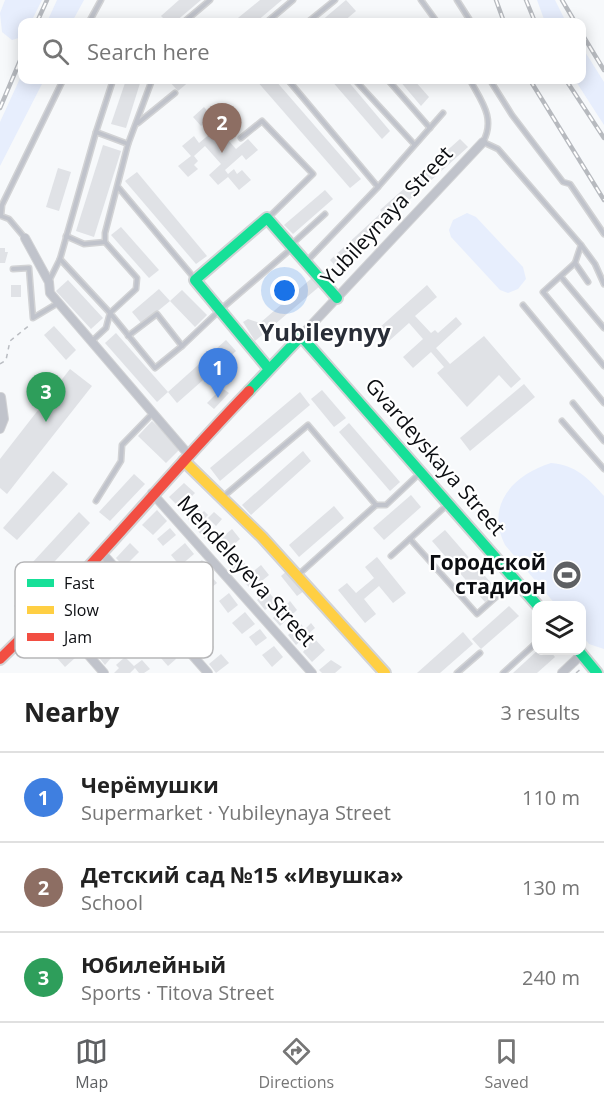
<!DOCTYPE html>
<html lang="en">
<head>
<meta charset="utf-8">
<style>
	body { margin:0; font-family:"Open Sans",sans-serif; background:#f2f2f2; color:#222 }
	.controls { position:absolute; right:18px; bottom:18px; display:grid; overflow:hidden; border-radius:12px; box-shadow:0 3px 15px #0003 }
	.controls button { width:54px; height:54px; display:grid; place-items:center; padding:0; border:0; border-bottom:2px solid #e0e0e0; background:#fff; color:#222; font:30px sans-serif }
	.you { position:absolute; left:285px; top:291px; width:21px; height:21px; margin:-15px; border:4px solid #fff; border-radius:50%; background:#1a73e8; box-shadow:0 0 0 9px #1a73e833 }
	.badge { display:grid; place-items:center; width:39px; height:39px; border-radius:50%; background:#5e6063; color:#fff; font-size:20px; font-weight:700 }
	.pin { position:absolute; translate:-50% -50px; filter:drop-shadow(0 2px 3px #0008) }
	.pin::after { content:''; position:absolute; top:32px; width:21px; height:18px; background:inherit; clip-path:polygon(0 0,100% 0,50% 100%) }
	.list { margin:0; padding:0; list-style:none }
	h2 { display:flex; justify-content:space-between; align-items:center; height:78px; margin:0; padding:0 24px; font-size:26px }
	h2 small { font-size:20px; font-weight:400; color:#767676 }
	.list li { display:grid; grid-template-columns:39px 1fr auto; gap:18px; align-items:center; box-sizing:border-box; height:90px; padding:0 24px; border-top:2px solid #e0e0e0 }
	.list b { display:block; font-size:22px; white-space:nowrap }
	.list p { margin:0; font-size:20px; white-space:nowrap; color:#767676 }
	.list em { font-size:20px; font-style:normal; color:#767676 }
	.icon { flex:none; width:33px; height:33px; fill:none; stroke:currentColor; stroke-width:2; stroke-linecap:round; stroke-linejoin:round }
	.map { position:relative; flex:none; width:604px; height:673px; overflow:hidden }
	.search { position:absolute; background:#fff; box-shadow:0 3px 15px #0003; left:18px; right:18px; top:18px; height:66px; display:flex; align-items:center; gap:15px; box-sizing:border-box; padding:0 21px; border-radius:12px; color:#767676; font-size:22px }
	.sheet { height:348px; background:#fff }
	nav { display:flex; justify-content:space-around; align-items:center; box-sizing:border-box; height:84px; border-top:2px solid #e0e0e0; background:#fff; font-size:16px; color:#767676 }
	nav a { display:grid; justify-items:center; gap:3px }
	nav .on { color:#5e6063 }
	.map>svg:first-child { display:block }
</style>
</head>
<body>
<div class="map">
<svg width="604" height="673" viewBox="0 0 604 673">
	<rect width="100%" height="100%" fill="#f7f9fb"/>
	<g fill="#e7eefd">
		<polygon points="5,0 42,0 31,22 22,22 22,37 12,40 2,32 0,13"/>
		<polygon points="57,0 84,0 72,22 47,22"/>
		<polygon points="537,0 555,0 566,22 545,22"/>
		<polygon points="582,47 604,82 604,125 575,80 582,80"/>
		<polygon points="22,74 22,80 44,80 0,166 0,122"/>
		<polygon points="467,213 476,217 523,267 526,279 518,289 508,293 500,290 451,237 449,230 453,220"/>
		<path d="M 551,463 C 576,465 588,478 604,496 L 604,649 L 589,644 L 582,635 L 582,606 L 556,605 L 505,545 C 485,505 513,475 551,463 Z"/>
	</g>
	<g fill="#e0e2e6">
		<polygon points="179,0 201,0 175,22 167,22 161,16"/>
		<polygon points="260,0 282,0 256,22 233,22"/>
		<polygon points="346,0 356,11 343,22 320,22"/>
		<polygon points="126,80 141,80 126,128 111,124"/>
		<polygon points="168,80 191,80 178,91"/>
		<polygon points="256,80 275,80 361,179 350,188"/>
		<polygon points="331,80 347,80 390,131 382,139"/>
		<polygon points="399,80 414,80 429,97 421,106"/>
		<polygon points="204,107 215,120 223,113 233,124 222,133 236,149 248,139 258,150 246,160 242,155 225,170 228,174 234,169 237,174 242,170 251,180 239,190 228,177 218,185 209,175 221,164 205,146 194,156 198,161 194,165 198,169 188,177 178,166 191,156 182,146 194,136 199,143 217,128 212,122 208,125 206,122 201,126 193,117"/>
		<polygon points="460,139 468,147 388,219 390,220 338,269 330,260 382,212 380,210"/>
		<polygon points="103,145 121,151 94,237 76,231"/>
		<polygon points="58,168 71,172 59,211 46,207"/>
		<polygon points="137,172 207,256 196,264 125,181"/>
		<polygon points="325,190 333,199 293,234 284,225"/>
		<polygon points="121,227 159,270 149,278 111,235"/>
		<polygon points="0,248 5,248 5,252 8,252 5,263 0,263"/>
		<polygon points="313,277 320,286 255,341 243,322 248,319 260,323"/>
		<polygon points="68,280 103,318 91,329 56,291"/>
		<rect x="11" y="285" width="10" height="12"/>
		<polygon points="427,285 437,297 415,316 431,333 435,330 438,333 456,317 462,324 436,348 450,364 484,336 521,379 511,388 499,375 467,407 437,373 444,367 431,352 413,368 403,357 423,339 409,323 389,341 378,329"/>
		<polygon points="159,289 170,301 182,290 207,315 195,327 170,301 142,324 132,312"/>
		<polygon points="54,326 76,350 66,360 44,335"/>
		<polygon points="116,333 168,392 157,402 105,343"/>
		<polygon points="226,340 236,351 177,403 168,392"/>
		<polygon points="70,369 92,386 7,494 0,488 0,459"/>
		<polygon points="524,384 535,397 470,451 460,438"/>
		<polygon points="222,388 229,393 214,409 207,403"/>
		<polygon points="322,390 346,418 334,427 311,399"/>
		<polygon points="300,392 310,405 220,481 210,468"/>
		<polygon points="152,421 181,448 166,463 138,436"/>
		<polygon points="349,423 400,482 390,491 339,432"/>
		<polygon points="303,451 311,461 251,515 242,505"/>
		<polygon points="53,471 68,484 17,540 3,528"/>
		<polygon points="134,474 145,484 110,521 99,512"/>
		<polygon points="184,483 195,493 180,508 169,497"/>
		<polygon points="411,495 421,507 384,540 373,528"/>
		<polygon points="194,504 200,511 189,520 184,513"/>
		<polygon points="334,506 344,518 299,557 289,545"/>
		<polygon points="157,510 167,521 153,535 142,525"/>
		<polygon points="204,511 208,515 196,527 192,523"/>
		<polygon points="79,512 90,523 44,573 32,563"/>
		<polygon points="214,512 222,519 216,526 208,518"/>
		<polygon points="205,523 215,533 206,540 197,530"/>
		<polygon points="170,528 176,535 163,546 157,539"/>
		<polygon points="232,529 240,539 228,550 219,540"/>
		<polygon points="445,530 498,591 485,602 432,541"/>
		<polygon points="130,543 139,552 124,567 116,558"/>
		<polygon points="185,543 194,554 180,566 171,555"/>
		<polygon points="237,555 246,565 236,573 227,563"/>
		<polygon points="377,557 406,593 393,603 379,586 364,599 376,614 365,623 338,590 347,583 356,593 374,578 365,567"/>
		<polygon points="202,560 212,573 188,592 183,586 191,580 186,573"/>
		<polygon points="261,565 269,575 251,590 243,580"/>
		<polygon points="288,570 304,591 297,596 281,576"/>
		<polygon points="211,576 217,583 200,597 195,591"/>
		<polygon points="34,583 44,592 23,615 14,606 22,597 17,592 24,584 30,589"/>
		<polygon points="268,591 276,601 265,610 257,600"/>
		<polygon points="229,593 238,605 228,613 219,601"/>
		<polygon points="290,601 297,610 280,626 273,618"/>
		<polygon points="509,606 519,616 481,649 472,639"/>
		<polygon points="245,612 255,624 242,634 232,623"/>
		<polygon points="311,623 315,628 296,645 288,635 301,624 305,629"/>
		<polygon points="260,629 267,638 256,646 249,637"/>
		<polygon points="463,632 473,644 440,673 417,673"/>
		<polygon points="206,637 214,647 202,657 194,646"/>
		<polygon points="314,638 325,650 312,662 303,652"/>
		<polygon points="110,645 116,652 105,665 97,655"/>
		<polygon points="274,646 283,657 272,667 262,655"/>
		<polygon points="66,648 75,658 65,667 56,657"/>
		<polygon points="169,649 176,659 168,666 160,657"/>
		<polygon points="538,650 549,650 555,657 537,673 513,673"/>
		<polygon points="221,654 229,663 216,673 209,664"/>
		<polygon points="125,657 134,666 142,660 150,669 144,673 139,673 135,668 130,673 114,673 119,668 116,665"/>
		<polygon points="331,660 342,667 335,673 322,673 319,670"/>
	</g>
	<g fill="none" stroke-linecap="round" stroke-linejoin="round">
		<g stroke="#d2d3d5" stroke-width="7">
			<g id="lane">
				<polyline points="421,0 437,22"/>
				<polyline points="457,0 471,22"/>
				<polyline points="89,22 101,0"/>
				<polyline points="184,22 210,0"/>
				<polyline points="267,22 293,0"/>
				<polyline points="308,22 335,0"/>
				<polyline points="288,80 378,187 307,261"/>
				<polyline points="355,80 414,144"/>
				<polyline points="388,80 430,128"/>
				<path d="M 470,80 C 481,101 496,118 483,142 L 498,149 L 581,245 L 595,264 L 604,284"/>
				<polyline points="490,80 512,115 563,182 570,184 604,234"/>
				<polyline points="138,123 175,93"/>
				<polyline points="96,132 113,80"/>
				<polyline points="241,138 262,121 313,174 268,218"/>
				<polyline points="118,187 195,279"/>
				<polyline points="378,187 443,113"/>
				<polyline points="66,236 84,244 105,242"/>
				<polyline points="25,238 9,219 1,216 2,205 63,80"/>
				<polyline points="292,244 325,214"/>
				<polyline points="581,245 575,263 543,292 604,366"/>
				<polyline points="60,259 110,313 106,328 92,341"/>
				<polyline points="575,263 588,282"/>
				<polyline points="13,269 29,268 33,318 58,303"/>
				<polyline points="562,278 604,328"/>
				<polyline points="49,281 60,259 96,132 128,144"/>
				<polyline points="523,305 604,403"/>
				<polyline points="128,336 157,314 182,346 155,368 110,313 136,289 137,278 105,242 105,233 128,144 152,80"/>
				<polyline points="182,346 220,310 291,249"/>
				<polyline points="573,403 604,441"/>
				<polyline points="562,421 604,469"/>
				<polyline points="224,496 308,425 376,505 386,505 420,473"/>
				<polyline points="96,501 121,461 122,445 152,414"/>
				<polyline points="410,539 477,614 513,582"/>
				<polyline points="391,556 448,504"/>
				<polyline points="298,575 376,505"/>
				<polyline points="457,673 480,653"/>
				<polyline points="503,673 536,643"/>
			</g>
		</g>
		<g stroke="#d2d3d5" stroke-width="10">
			<g id="street">
				<polyline points="25,238 49,282 50,293 188,454"/>
				<polyline points="301,336 483,142"/>
				<polyline points="0,429 4,419 1,397"/>
				<polyline points="152,493 312,673"/>
				<polyline points="103,554 208,673"/>
				<polyline points="50,611 104,673"/>
				<polyline points="562,673 581,655"/>
			</g>
		</g>
		<g stroke="#d2d3d5" stroke-width="14">
			<g id="fast">
				<polyline points="269,369 195,280 267,218 337,298"/>
				<polyline points="249,391 301,336 538,606"/>
				<polyline points="578,650 597,673"/>
			</g>
		</g>
		<g stroke="#d2d3d5" stroke-width="14">
			<polyline id="slow" points="184,461 262,537 385,673"/>
		</g>
		<g stroke="#d2d3d5" stroke-width="14">
			<path id="jam" d="M 0,659 C 88,574 164,479 249,391"/>
		</g>
		<g stroke="#babdc2" stroke-width="1.5" stroke-dasharray="4.5 4.5" stroke-linecap="butt">
			<polyline points="0,364 6,360 10,341 31,324"/>
			<polyline points="576,673 582,668"/>
		</g>
		<use href="#lane" stroke="#c0c3cb" stroke-width="4"/>
		<use href="#street" stroke="#c0c3cb" stroke-width="8"/>
		<use href="#fast" stroke="#16e098" stroke-width="10"/>
		<use href="#slow" stroke="#ffcf43" stroke-width="10"/>
		<use href="#jam" stroke="#f24e42" stroke-width="10"/>
		<g stroke="#b7babf" stroke-width="4.5">
			<g id="rail">
				<polyline points="496,0 504,22"/>
				<polyline points="526,0 535,22"/>
				<polyline points="562,0 575,22"/>
				<polyline points="37,22 47,0"/>
				<polyline points="582,34 604,70"/>
				<polyline points="530,80 604,200"/>
				<polyline points="566,80 604,138"/>
				<polyline points="0,108 22,56"/>
			</g>
		</g>
		<use href="#rail" stroke="#fff" stroke-width="2" stroke-dasharray="7" stroke-linecap="butt"/>
	</g>
	<defs>
		<g id="stadium-disc" transform="scale(1.5)"><circle r="9.5" fill="#5e6063" stroke="#fff"/><path d="M0-5a6.5 5 0 1 0 0 10a6.5 5 0 1 0 0-10ZM-3.5-1.8h7v3.6h-7Z" fill="#fff"/></g>
	</defs>
	<g fill-rule="evenodd">
		<use href="#stadium-disc" x="567" y="575"/>
	</g>
	<g text-anchor="middle" stroke-width="4.5" stroke-linejoin="round" paint-order="stroke">
		<g font-size="21" fill="#0b0d11" stroke="#fff">
			<text transform="translate(387 216) rotate(-47)" y="7">Yubileynaya Street</text>
			<text transform="translate(435 457) rotate(49)" y="7">Gvardeyskaya Street</text>
			<text transform="translate(246 571) rotate(48)" y="7">Mendeleyeva Street</text>
		</g>
		<g font-size="21" font-weight="bold" fill="#0b0d11" stroke="#fff" text-anchor="end">
			<text x="546" y="570">Городской<tspan x="546" dy="24">стадион</tspan></text>
		</g>
		<g font-size="24" font-weight="bold" fill="#282d37" stroke="#fff">
			<text x="325" y="341">Yubileynyy</text>
		</g>
	</g>
	<rect x="15" y="562" width="198" height="96" rx="9" fill="#fff" stroke="#b6b6b8" stroke-width="1.5"/>
	<rect x="27" y="579" width="27" height="8" fill="#16e098"/>
	<rect x="27" y="606" width="27" height="8" fill="#ffcf43"/>
	<rect x="27" y="633" width="27" height="8" fill="#f24e42"/>
	<g font-size="16" fill="#0b0d11">
		<text x="64" y="589">Fast</text>
		<text x="64" y="616">Slow</text>
		<text x="64" y="643">Jam</text>
	</g>
</svg>
<div class="controls">
<button><svg class="icon" aria-label="layers" viewBox="0 0 24 24"><path d="M12 4l9 5-9 5-9-5zM3 14l9 5 9-5"/></svg></button>
</div>
<div class="you"></div>
<div class="pin badge" style="left:218px;top:398px;background:#3f7fe0">1</div>
<div class="pin badge" style="left:222px;top:153px;background:#8d6e63">2</div>
<div class="pin badge" style="left:46px;top:422px;background:#2e9e5b">3</div>
<div class="search"><svg class="icon" aria-label="search" viewBox="0 0 24 24"><circle cx="10" cy="10" r="6"/><path d="M15 15l6 6"/></svg>Search here</div>
</div>
<section class="sheet">
<h2>Nearby<small>3 results</small></h2>
<ul class="list">
<li><span class="badge" style="background:#3f7fe0">1</span><div><b>Черёмушки</b><p>Supermarket · Yubileynaya Street</p></div><em>110 m</em></li>
<li><span class="badge" style="background:#8d6e63">2</span><div><b>Детский сад №15 «Ивушка»</b><p>School</p></div><em>130 m</em></li>
<li><span class="badge" style="background:#2e9e5b">3</span><div><b>Юбилейный</b><p>Sports · Titova Street</p></div><em>240 m</em></li>
</ul>
</section>
<nav>
<a class="on"><svg class="icon" aria-label="map" viewBox="0 0 24 24"><path d="M3 6l6-2 6 2 6-2v14l-6 2-6-2-6 2zM9 4v14M15 6v14"/></svg>Map</a>
<a><svg class="icon" aria-label="directions" viewBox="0 0 24 24"><path d="M12 3l9 9-9 9-9-9zM9 14v-3h6M13 9l2 2-2 2"/></svg>Directions</a>
<a><svg class="icon" aria-label="saved" viewBox="0 0 24 24"><path d="M7 4h10v16l-5-4-5 4z"/></svg>Saved</a>
</nav>
</body>
</html>
